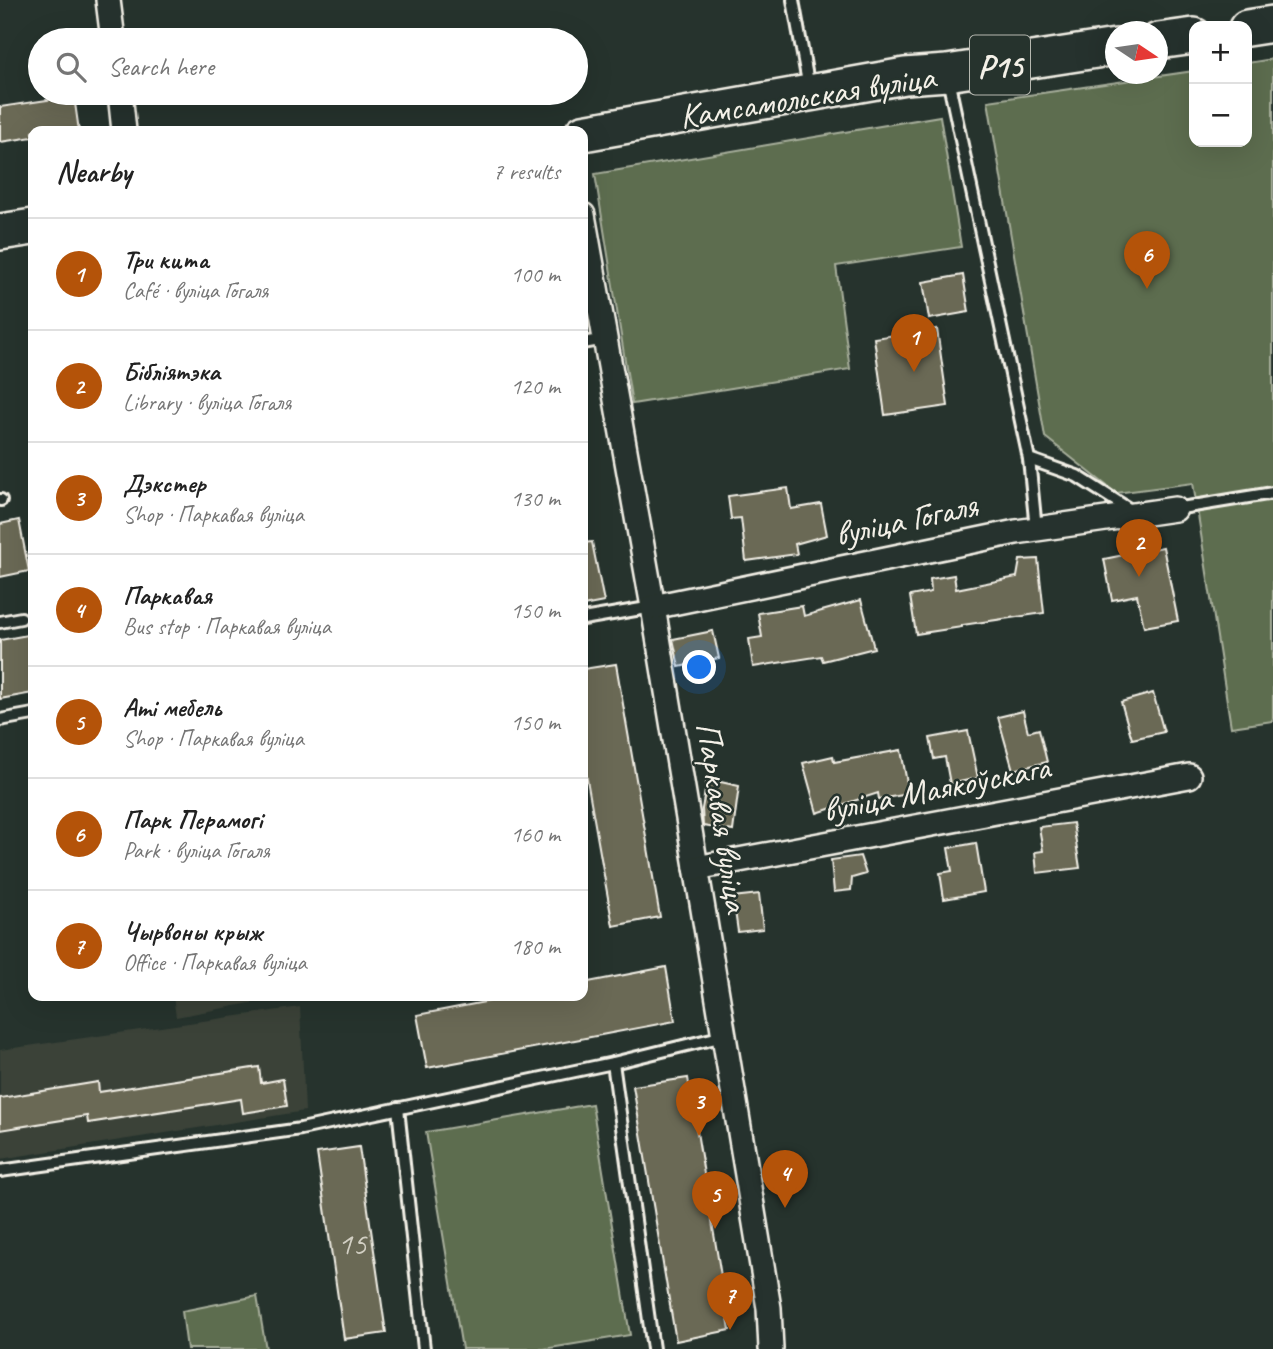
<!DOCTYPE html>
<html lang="en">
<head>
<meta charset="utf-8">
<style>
	body { margin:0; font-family:Caveat,sans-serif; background:#f6f6f6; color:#222 }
	.controls { position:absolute; right:21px; top:21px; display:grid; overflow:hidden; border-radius:14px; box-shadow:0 7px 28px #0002 }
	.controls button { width:63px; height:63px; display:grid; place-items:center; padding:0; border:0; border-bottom:2px solid #e0e0e0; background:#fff; color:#222; font:35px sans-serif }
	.compass { position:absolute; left:1105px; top:21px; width:63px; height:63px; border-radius:50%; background:#fff; box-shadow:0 7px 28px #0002; rotate:103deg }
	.you { position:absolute; left:700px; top:668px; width:24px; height:24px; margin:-18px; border:5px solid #fff; border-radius:50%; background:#1a73e8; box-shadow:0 0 0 10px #1a73e833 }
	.badge { display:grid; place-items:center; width:46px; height:46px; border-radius:50%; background:#b45309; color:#fff; font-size:23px; font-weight:700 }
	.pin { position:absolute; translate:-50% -58px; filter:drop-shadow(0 2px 4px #0008) }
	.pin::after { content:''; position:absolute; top:37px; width:24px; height:21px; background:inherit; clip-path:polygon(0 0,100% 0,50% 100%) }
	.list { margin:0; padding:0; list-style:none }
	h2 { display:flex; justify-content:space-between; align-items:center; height:91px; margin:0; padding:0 28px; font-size:30px }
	h2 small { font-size:23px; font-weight:400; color:#767676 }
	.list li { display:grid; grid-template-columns:46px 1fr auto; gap:21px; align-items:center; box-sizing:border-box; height:112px; padding:0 28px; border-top:2px solid #e0e0e0 }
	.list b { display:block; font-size:26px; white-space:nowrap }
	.list p { margin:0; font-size:23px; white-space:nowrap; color:#767676 }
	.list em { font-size:23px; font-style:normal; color:#767676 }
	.icon { flex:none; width:38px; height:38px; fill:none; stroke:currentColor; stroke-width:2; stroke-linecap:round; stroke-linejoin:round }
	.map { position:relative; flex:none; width:1273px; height:1349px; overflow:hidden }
	.search { position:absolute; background:#fff; box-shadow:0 7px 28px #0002; left:28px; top:28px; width:560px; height:77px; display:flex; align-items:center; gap:18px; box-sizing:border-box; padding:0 24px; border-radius:38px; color:#767676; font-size:26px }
	.panel { position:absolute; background:#fff; box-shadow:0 7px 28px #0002; left:28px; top:126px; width:560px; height:875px; border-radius:14px }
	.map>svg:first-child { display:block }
</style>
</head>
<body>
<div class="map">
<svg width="1273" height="1349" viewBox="0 0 1273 1349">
	<rect width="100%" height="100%" fill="#26332d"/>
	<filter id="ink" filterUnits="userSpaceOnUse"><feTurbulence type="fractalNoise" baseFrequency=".0143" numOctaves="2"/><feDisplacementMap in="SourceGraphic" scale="14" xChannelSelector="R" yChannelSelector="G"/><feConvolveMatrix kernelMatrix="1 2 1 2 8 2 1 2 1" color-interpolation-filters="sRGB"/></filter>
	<g filter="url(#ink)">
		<g fill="#3b4339">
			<polygon points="173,996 288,996 176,1017"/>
			<polygon points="300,1007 305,1111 0,1159 0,1050"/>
		</g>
		<g fill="#5d6d50" stroke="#a8af9c" stroke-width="2">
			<polygon points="1273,59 1273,721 1231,727 1193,483 1116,493 1045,437 988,101 1194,71 1194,142 1247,142 1247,63"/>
			<polygon points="940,116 961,247 836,266 850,369 632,404 595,174"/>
			<polygon points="592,1104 630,1335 544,1349 462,1349 426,1132"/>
			<polygon points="257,1296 266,1349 187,1349 182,1311"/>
		</g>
		<g fill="#6b6955" stroke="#f4f1e8" stroke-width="2">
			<polygon points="74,96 79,131 33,131 33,137 0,142 0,107"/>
			<polygon points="963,275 969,312 929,319 923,282"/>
			<polygon points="937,329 948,406 885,415 874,338"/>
			<polygon points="788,488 791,509 821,504 827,535 795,544 797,554 746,561 741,518 731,519 728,496"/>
			<polygon points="19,520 29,571 0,577 0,524"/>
			<polygon points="592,542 604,602 583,606 583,543"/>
			<polygon points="1163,547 1178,621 1144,627 1137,595 1112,600 1104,559"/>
			<polygon points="1038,559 1044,613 962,625 962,627 916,634 910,596 931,592 930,579 954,575 956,589 1017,577 1020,560"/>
			<polygon points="861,600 874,648 823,661 821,656 753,667 749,639 762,637 758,613 802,606 804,616"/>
			<polygon points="713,631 719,658 679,667 673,639"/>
			<polygon points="33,634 33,693 0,699 0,640"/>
			<polygon points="616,664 660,917 613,926 583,757 583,669"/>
			<polygon points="1153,693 1164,732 1132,739 1121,702"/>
			<polygon points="1023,711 1028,732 1039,729 1047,762 1013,770 998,717"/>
			<polygon points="968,731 978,778 950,784 945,757 934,759 930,738"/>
			<polygon points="901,750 909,794 879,799 878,793 817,813 803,763 833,756 834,762"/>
			<polygon points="707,779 739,786 733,831 703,826 702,809"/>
			<polygon points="1073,823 1080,868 1037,873 1035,852 1043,851 1039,827"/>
			<polygon points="976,843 984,892 944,899 940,873 952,871 948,848"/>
			<polygon points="860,856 866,874 852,878 851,890 834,892 831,860"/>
			<polygon points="759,894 763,929 738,932 733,897"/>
			<polygon points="666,967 675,1021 427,1068 417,1015 516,996 583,996 583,983"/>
			<polygon points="259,1067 261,1083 283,1079 287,1106 243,1113 241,1099 88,1123 87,1116 0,1130 0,1098 98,1082 99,1092"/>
			<polygon points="688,1078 730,1330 676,1341 633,1086"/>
			<polygon points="359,1147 386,1333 344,1339 317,1153"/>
		</g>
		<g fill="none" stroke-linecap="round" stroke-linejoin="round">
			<g stroke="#f4f1e8" stroke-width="16">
				<g id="lane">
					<polyline points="793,0 809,88"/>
					<polyline points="948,79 1029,459 1077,476 1135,513"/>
					<polyline points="583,343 605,339"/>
					<polyline points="1029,459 1036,529"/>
					<polyline points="0,500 1,500"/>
					<polyline points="1175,509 1273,493"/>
					<polyline points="583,619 653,607"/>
					<polyline points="0,622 21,618"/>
					<polyline points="0,720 33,714"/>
					<polyline points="613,1063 653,1349"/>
					<polyline points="398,1108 424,1349"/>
					<polyline points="0,1171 301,1129 613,1063 724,1036"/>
				</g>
			</g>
			<g stroke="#f4f1e8" stroke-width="28">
				<g id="street">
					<polyline points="108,0 113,40"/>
					<polyline points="120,93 124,131"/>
					<polyline points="583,215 653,607 769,1308 771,1349"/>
					<polyline points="653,607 1016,532 1175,509"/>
					<polyline points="696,868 1189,776"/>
				</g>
			</g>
			<g stroke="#f4f1e8" stroke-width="40">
				<g id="primary">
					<polyline points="1247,28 1273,24"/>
					<polyline points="1158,41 1194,36"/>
					<polyline points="583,133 905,76 947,73 1116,47"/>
					<polyline points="0,232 33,227"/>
				</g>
			</g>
			<use href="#lane" stroke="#26332d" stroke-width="10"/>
			<use href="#street" stroke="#26332d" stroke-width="23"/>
			<use href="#primary" stroke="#26332d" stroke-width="35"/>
		</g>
	</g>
	<g text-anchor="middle" stroke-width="5" stroke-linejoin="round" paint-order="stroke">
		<g font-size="32" fill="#d2cfc3">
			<text x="352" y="1254">15</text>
		</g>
		<rect fill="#26332d" stroke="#b6b8b0" stroke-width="2" x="970" y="35.5" width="60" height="59" rx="5"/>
		<g font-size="33" font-weight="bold" fill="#f4f1e8">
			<text x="1000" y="77">Р15</text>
		</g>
		<g font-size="35" fill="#f4f1e8" stroke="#26332d">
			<text transform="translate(807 96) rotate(-9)" y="12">Камсамольская вуліца</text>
			<text transform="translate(906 519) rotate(-12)" y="12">вуліца Гогаля</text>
			<text transform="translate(936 788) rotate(-11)" y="12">вуліца Маякоўскага</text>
			<text transform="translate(723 817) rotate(81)" y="12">Паркавая вуліца</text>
		</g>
	</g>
</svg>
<div class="controls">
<button>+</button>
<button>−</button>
</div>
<svg class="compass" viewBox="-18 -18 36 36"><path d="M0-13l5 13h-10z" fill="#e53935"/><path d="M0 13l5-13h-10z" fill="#767676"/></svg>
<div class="you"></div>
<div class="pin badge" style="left:914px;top:372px">1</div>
<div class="pin badge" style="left:1139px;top:577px">2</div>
<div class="pin badge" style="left:699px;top:1136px">3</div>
<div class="pin badge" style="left:785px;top:1208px">4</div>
<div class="pin badge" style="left:715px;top:1229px">5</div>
<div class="pin badge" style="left:1147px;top:289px">6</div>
<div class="pin badge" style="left:730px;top:1330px">7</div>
<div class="search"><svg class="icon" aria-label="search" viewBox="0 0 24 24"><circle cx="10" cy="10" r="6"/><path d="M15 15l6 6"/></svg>Search here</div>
<section class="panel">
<h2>Nearby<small>7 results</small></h2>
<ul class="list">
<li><span class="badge">1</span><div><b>Три кита</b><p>Café · вуліца Гогаля</p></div><em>100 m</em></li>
<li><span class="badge">2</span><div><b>Бібліятэка</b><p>Library · вуліца Гогаля</p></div><em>120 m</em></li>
<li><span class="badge">3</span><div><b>Дэкстер</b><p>Shop · Паркавая вуліца</p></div><em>130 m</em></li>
<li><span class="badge">4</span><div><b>Паркавая</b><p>Bus stop · Паркавая вуліца</p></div><em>150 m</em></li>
<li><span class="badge">5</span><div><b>Ami мебель</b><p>Shop · Паркавая вуліца</p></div><em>150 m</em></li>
<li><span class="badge">6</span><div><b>Парк Перамогі</b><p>Park · вуліца Гогаля</p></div><em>160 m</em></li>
<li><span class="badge">7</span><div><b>Чырвоны крыж</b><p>Office · Паркавая вуліца</p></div><em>180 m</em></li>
</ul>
</section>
</div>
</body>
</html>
